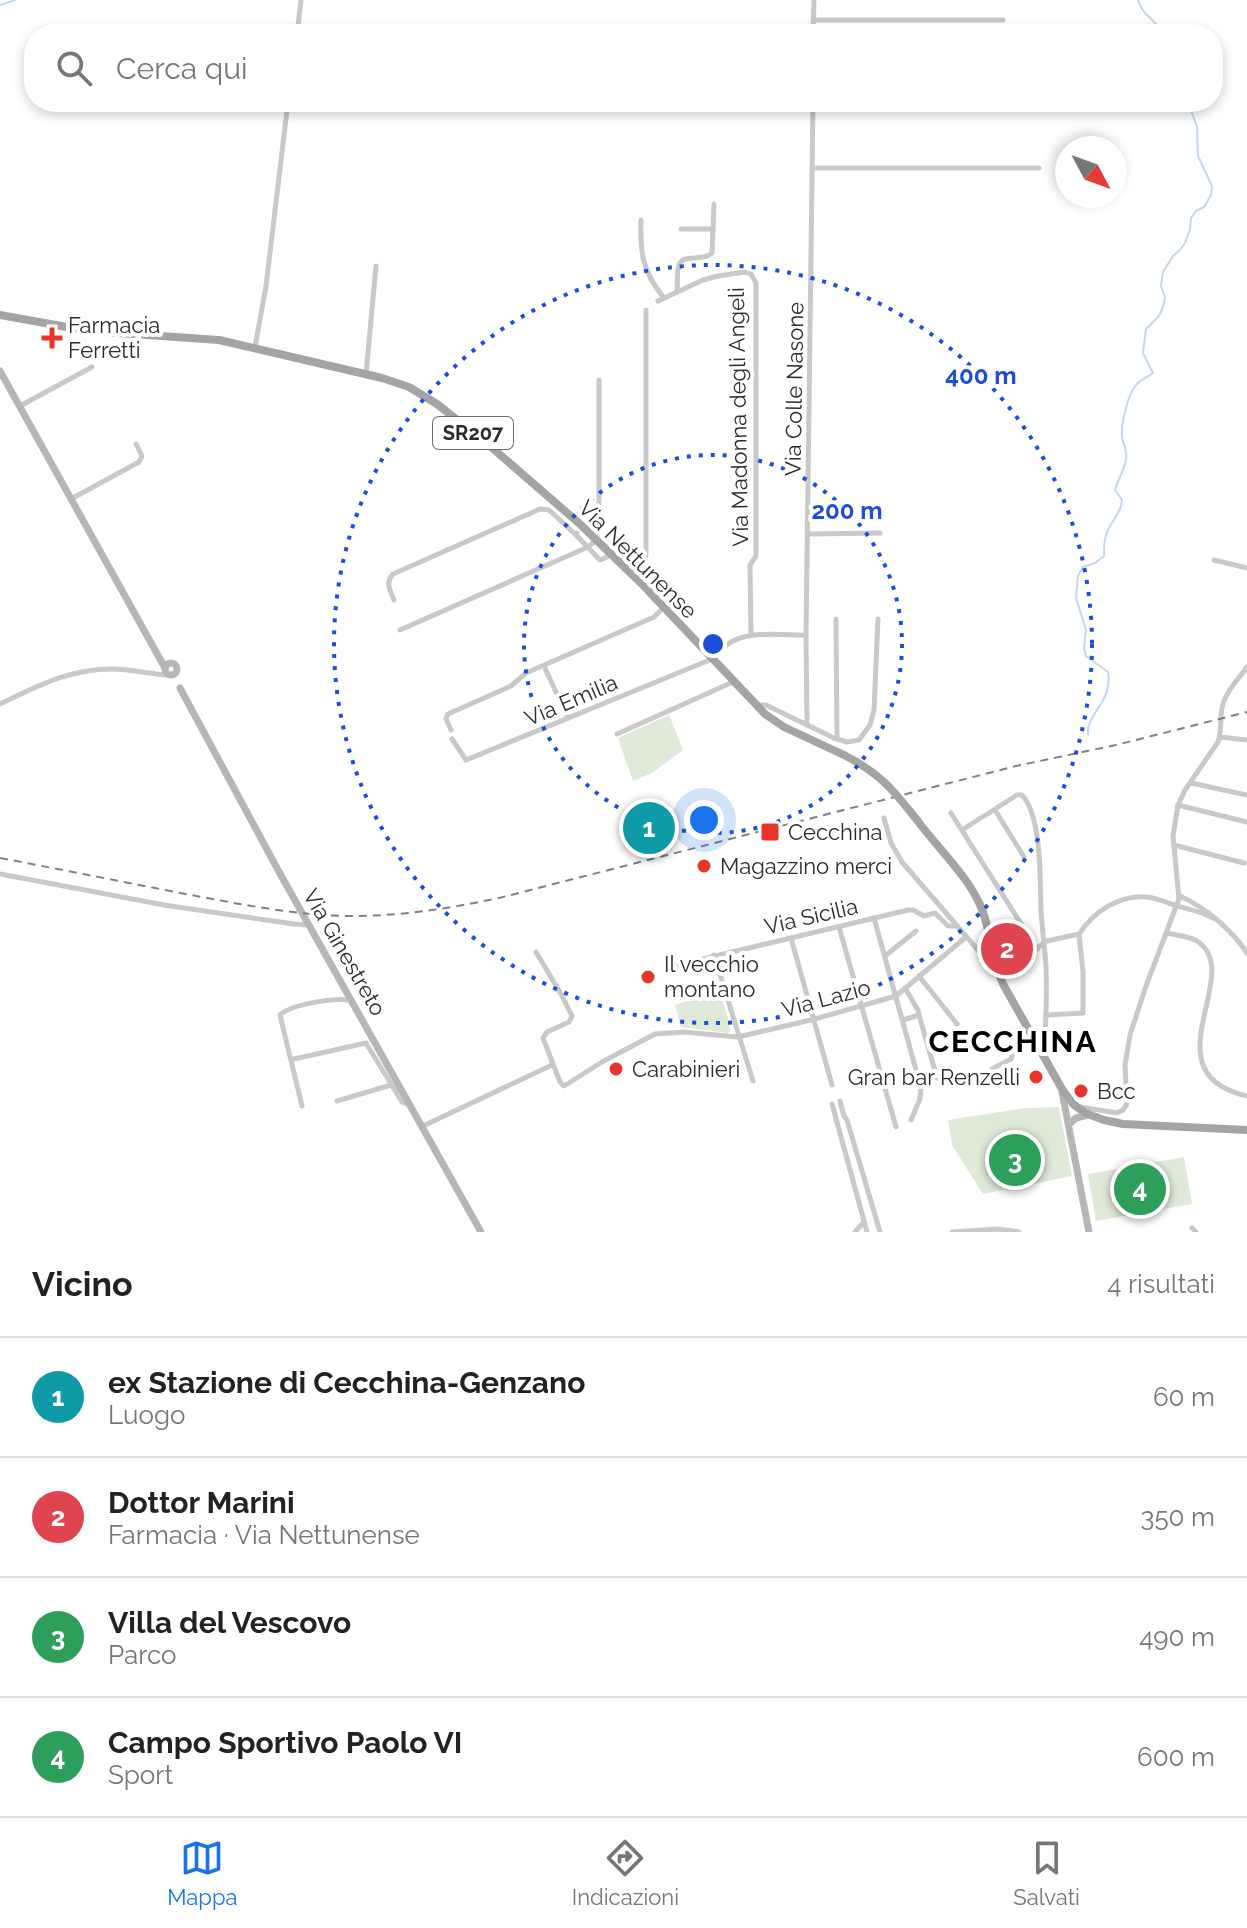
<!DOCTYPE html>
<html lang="it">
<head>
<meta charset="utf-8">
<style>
	body { margin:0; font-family:Raleway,sans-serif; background:#f6f6f6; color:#222 }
	.compass { position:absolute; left:1055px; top:136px; width:72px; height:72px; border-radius:50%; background:#fff; box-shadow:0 4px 12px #0003; rotate:131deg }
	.you { position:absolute; left:704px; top:820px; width:28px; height:28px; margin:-20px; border:6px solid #fff; border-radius:50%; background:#1a73e8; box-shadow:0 0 0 12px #1a73e833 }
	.badge { display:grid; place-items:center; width:52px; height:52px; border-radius:50%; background:#1a73e8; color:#fff; font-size:26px; font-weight:700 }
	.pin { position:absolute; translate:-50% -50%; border:4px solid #fff; box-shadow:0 2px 8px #0006 }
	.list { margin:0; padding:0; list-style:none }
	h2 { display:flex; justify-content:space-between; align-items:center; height:104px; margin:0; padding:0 32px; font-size:34px }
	h2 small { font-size:26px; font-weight:400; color:#767676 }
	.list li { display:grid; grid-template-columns:52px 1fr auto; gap:24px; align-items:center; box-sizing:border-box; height:120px; padding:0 32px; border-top:2px solid #e0e0e0 }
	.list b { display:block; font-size:30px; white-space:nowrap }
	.list p { margin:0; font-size:26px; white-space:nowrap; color:#767676 }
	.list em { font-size:26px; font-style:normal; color:#767676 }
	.icon { flex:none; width:44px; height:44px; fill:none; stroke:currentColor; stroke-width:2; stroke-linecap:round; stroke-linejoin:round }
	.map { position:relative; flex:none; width:1247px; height:1232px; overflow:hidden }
	.search { position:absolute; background:#fff; box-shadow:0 4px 12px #0003; left:24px; right:24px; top:24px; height:88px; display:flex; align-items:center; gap:20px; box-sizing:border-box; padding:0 28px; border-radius:32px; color:#767676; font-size:30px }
	.sheet { height:584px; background:#fff }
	nav { display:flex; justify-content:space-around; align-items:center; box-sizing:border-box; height:112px; border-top:2px solid #e0e0e0; background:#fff; font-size:22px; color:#767676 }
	nav a { display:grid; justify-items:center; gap:4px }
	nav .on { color:#1a73e8 }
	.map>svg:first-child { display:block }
</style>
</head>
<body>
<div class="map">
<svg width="1247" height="1232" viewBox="0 0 1247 1232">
	<rect width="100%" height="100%" fill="#fff"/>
	<g fill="#e0ead9">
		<polygon points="669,715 683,750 652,773 633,781 618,738"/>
		<polygon points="720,991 728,1018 730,1030 728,1033 681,1027 675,1005"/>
		<polygon points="1059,1107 1072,1176 983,1194 952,1145 948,1120 1027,1108"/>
		<polygon points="1184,1157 1192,1204 1096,1221 1088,1174"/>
	</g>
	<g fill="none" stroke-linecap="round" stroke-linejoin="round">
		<g stroke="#c4d7eb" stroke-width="2">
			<path d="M 1138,0 C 1141,11 1148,15 1155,23 C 1158,26 1159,30 1160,34"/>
			<polyline points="0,5 15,0"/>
			<path d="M 1088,735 C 1086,713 1113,703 1108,672 L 1086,656 L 1084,647 L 1086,630 L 1076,598 L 1078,576 L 1083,567 L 1095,563 L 1104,556 C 1104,547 1104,539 1108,530 C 1113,519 1121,513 1122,500 L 1115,490 C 1118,480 1124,470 1126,460 C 1128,451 1123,445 1122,436 C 1121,424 1128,391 1138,383 C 1142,379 1148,377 1153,373 L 1143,353 L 1146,329 L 1159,316 L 1163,307 L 1165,297 L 1161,286 L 1163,272 L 1173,256 L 1180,250 L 1185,243 L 1190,229 L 1191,218 L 1196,211 L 1204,207 L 1211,195 L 1212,186 L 1198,156 L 1197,127 L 1188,102"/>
		</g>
		<g stroke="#c9c9c9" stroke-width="5">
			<polyline points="813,20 1003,20"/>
			<polyline points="297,34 301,0"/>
			<polyline points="813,34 814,0"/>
			<polyline points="813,168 1039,168"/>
			<path d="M 641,220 C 640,253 642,271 664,298"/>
			<polyline points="681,229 713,229"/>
			<path d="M 677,292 C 678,284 676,269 680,263 C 685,254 702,262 712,253 L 714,204"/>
			<polyline points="658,301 703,280 718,276 745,272 751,274 756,283 756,556 750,565 751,635"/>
			<polyline points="255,347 266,286 288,102"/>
			<polyline points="366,374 376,266"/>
			<polyline points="20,406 92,367"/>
			<polyline points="71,499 139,462 142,456 136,444"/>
			<polyline points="577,533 576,535 600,560 612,555"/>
			<polyline points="590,533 597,520 599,500 599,380"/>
			<polyline points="808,534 880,533"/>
			<polyline points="1214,560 1247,568"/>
			<polyline points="641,582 646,553 646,310"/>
			<path d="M 394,600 C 390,590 385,583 393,574 L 540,509 L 549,510 L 576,535"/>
			<polyline points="836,619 837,739"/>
			<polyline points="400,630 588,547 596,540"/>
			<polyline points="544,666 568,718"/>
			<path d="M 0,704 C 38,686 69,669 112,669 C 131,669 150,674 168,675"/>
			<polyline points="758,705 766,705 834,738 847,742 859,740 870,725 874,710 878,619"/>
			<polyline points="807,725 806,635 813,102"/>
			<polyline points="451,730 446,719 448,714 511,686 526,673 654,617 663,608"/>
			<polyline points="617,734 733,682"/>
			<polyline points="1220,737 1247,740"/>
			<path d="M 452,739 L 466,760 L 712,659 C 719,652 725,645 733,641 C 752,631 785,635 806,635"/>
			<polyline points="1191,783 1247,795"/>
			<polyline points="1178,805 1247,822"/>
			<polyline points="995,810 1024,857"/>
			<polyline points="951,813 1037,949"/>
			<polyline points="884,818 891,843 902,862 984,957 996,966"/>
			<path d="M 962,830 L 1017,795 L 1022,795 C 1042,816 1040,881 1041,910 C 1042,929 1045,948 1046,966 C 1047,995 1046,1024 1044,1054"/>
			<polyline points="1174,845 1244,863"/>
			<polyline points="0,874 164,905 294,924 308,925"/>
			<path d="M 1180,896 C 1206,908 1231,929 1247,953"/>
			<polyline points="874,918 921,1088 920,1099 911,1120"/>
			<polyline points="839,927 896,1127"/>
			<path d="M 1166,933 C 1176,935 1188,936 1197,941 C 1247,973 1146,1073 1247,1096"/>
			<polyline points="791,938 832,1085"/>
			<polyline points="536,952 561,994 572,1016 569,1022 547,1032 543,1038 560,1082 564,1086 602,1062 655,1034 684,1032 738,1037 815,1019 896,996 966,937"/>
			<polyline points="714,955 753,1081"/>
			<polyline points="885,956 916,931"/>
			<polyline points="665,968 908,910 913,910 924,916 935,913 948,926 957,926"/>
			<path d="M 1000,975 L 1047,941 L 1079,934 C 1094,911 1119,895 1147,897 C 1157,898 1168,903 1177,906 C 1189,909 1202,912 1213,918"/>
			<polyline points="919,976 957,1024"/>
			<polyline points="919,1015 937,1078"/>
			<polyline points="1046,1015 1083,1013 1083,972 1079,934"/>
			<polyline points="903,1020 919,1015 918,1010 905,988"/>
			<polyline points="294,1059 366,1043 402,1102 410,1105"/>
			<polyline points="992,1069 1011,1059 1013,1052 1034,1040"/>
			<polyline points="337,1101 391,1085"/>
			<polyline points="840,1101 844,1116 847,1120 880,1232"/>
			<polyline points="832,1104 867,1232"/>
			<path d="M 302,1106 L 280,1015 C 291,1004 334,998 350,1000"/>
			<path d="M 1080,1107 L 1117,1113 L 1123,1110 L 1127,1104 L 1125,1065 L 1130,1035 L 1146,986 L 1179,899 L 1173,836 L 1178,805 L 1185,790 L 1218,742 C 1222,731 1220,719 1222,708 C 1225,692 1238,680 1247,667"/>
			<polyline points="423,1126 552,1065"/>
			<polyline points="1192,1228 1196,1232"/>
			<polyline points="855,1232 864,1222"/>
			<polyline points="952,1232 998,1229 1019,1232"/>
		</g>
		<g stroke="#b6b6b6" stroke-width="7">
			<polyline points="0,371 165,668"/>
			<circle cx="171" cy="669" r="6"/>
			<polyline points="180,688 278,870 481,1232"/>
			<polyline points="1062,1092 1089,1232"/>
			<polyline points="1069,1124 1076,1118 1088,1115"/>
		</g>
		<g stroke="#a4a4a4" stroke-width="8">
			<polyline points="0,315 89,331 219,340 382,378 409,387 437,404 490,446 581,525 641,583 765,714 784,727 844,755"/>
			<path d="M 917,820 C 939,850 970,877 983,912 C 991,936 993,961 1003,984 L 1062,1089 L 1073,1104 L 1085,1113 L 1104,1120 L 1123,1124 L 1247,1130"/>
		</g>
		<path stroke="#818181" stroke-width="2" stroke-dasharray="8 6" stroke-linecap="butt" d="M 0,858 C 64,870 128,883 191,895 C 245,905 299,916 354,916 C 403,916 451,908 499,898 L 1016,766 L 1116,745 L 1247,712"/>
		<path stroke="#a4a4a4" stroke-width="8" d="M 844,755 C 880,773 893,790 917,820"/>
	</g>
	<g fill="none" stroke="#1d4ed8" stroke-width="4" stroke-dasharray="4 8">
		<circle cx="713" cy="644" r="189"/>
		<circle cx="713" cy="644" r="379"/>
	</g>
	<g fill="#e83429" stroke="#fff" stroke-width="3">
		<path d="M48 326h8v8h8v8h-8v8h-8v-8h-8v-8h8z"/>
		<rect x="760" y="822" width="20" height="20" rx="4"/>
		<circle cx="704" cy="866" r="8"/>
		<circle cx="648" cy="977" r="8"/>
		<circle cx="616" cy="1069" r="8"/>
		<circle cx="1036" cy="1077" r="8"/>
		<circle cx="1081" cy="1091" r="8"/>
	</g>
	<g text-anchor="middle" stroke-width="8" stroke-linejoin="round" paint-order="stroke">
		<rect fill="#fff" stroke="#6b6b6b" stroke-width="2" x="433" y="417" width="80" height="32" rx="6"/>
		<g font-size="20" font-weight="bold" fill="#2c2c2c">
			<text x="473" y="440">SR207</text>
		</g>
		<g font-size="22" fill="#2c2c2c" stroke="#fff" text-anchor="start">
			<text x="68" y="333">Farmacia<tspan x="68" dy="25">Ferretti</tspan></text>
			<text x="788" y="840">Cecchina</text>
			<text x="720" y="874">Magazzino merci</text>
			<text x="664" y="972">Il vecchio<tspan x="664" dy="25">montano</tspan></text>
			<text x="632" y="1077">Carabinieri</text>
			<text x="1020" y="1085" text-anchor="end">Gran bar Renzelli</text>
			<text x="1097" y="1099">Bcc</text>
		</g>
		<g font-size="22" fill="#2c2c2c" stroke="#fff">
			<text transform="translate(794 389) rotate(-89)" y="8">Via Colle Nasone</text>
			<text transform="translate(738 417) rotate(-91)" y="8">Via Madonna degli Angeli</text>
			<text transform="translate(638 559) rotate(45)" y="8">Via Nettunense</text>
			<text transform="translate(571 700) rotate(-23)" y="8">Via Emilia</text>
			<text transform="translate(811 916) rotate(-13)" y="8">Via Sicilia</text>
			<text transform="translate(345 952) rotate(60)" y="8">Via Ginestreto</text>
			<text transform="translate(826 998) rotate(-15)" y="8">Via Lazio</text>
		</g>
		<g font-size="30" font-weight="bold" letter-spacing="2" fill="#000" stroke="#fff">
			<text x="1013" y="1052">CECCHINA</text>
		</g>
	</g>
	<circle cx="713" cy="644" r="12" fill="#1d4ed8" stroke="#fff" stroke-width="4"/>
	<g font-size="24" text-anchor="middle" font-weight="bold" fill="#1d4ed8" stroke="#fff" stroke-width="8" stroke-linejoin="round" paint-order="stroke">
		<text x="981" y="384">400 m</text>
		<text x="847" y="519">200 m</text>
	</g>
</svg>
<svg class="compass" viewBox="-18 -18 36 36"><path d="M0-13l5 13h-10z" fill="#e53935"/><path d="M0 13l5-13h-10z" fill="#767676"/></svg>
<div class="you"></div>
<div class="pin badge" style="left:649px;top:828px;background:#0f9aa8">1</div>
<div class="pin badge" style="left:1007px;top:949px;background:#e0444e">2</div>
<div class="pin badge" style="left:1015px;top:1160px;background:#2e9e5b">3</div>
<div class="pin badge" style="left:1140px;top:1189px;background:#2e9e5b">4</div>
<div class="search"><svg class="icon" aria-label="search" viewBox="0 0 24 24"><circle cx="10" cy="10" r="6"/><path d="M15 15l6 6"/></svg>Cerca qui</div>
</div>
<section class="sheet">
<h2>Vicino<small>4 risultati</small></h2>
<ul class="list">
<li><span class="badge" style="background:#0f9aa8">1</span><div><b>ex Stazione di Cecchina-Genzano</b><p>Luogo</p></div><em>60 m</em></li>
<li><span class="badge" style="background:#e0444e">2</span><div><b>Dottor Marini</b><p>Farmacia · Via Nettunense</p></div><em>350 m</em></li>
<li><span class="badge" style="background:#2e9e5b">3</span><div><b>Villa del Vescovo</b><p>Parco</p></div><em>490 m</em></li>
<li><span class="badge" style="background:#2e9e5b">4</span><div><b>Campo Sportivo Paolo VI</b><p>Sport</p></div><em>600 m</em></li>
</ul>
</section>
<nav>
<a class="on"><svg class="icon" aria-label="map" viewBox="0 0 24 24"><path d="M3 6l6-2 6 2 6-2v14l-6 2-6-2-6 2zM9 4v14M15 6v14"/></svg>Mappa</a>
<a><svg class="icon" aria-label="directions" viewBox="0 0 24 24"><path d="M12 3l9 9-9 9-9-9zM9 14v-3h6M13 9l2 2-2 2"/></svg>Indicazioni</a>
<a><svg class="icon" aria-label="saved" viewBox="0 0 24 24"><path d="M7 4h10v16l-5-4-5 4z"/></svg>Salvati</a>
</nav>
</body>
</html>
